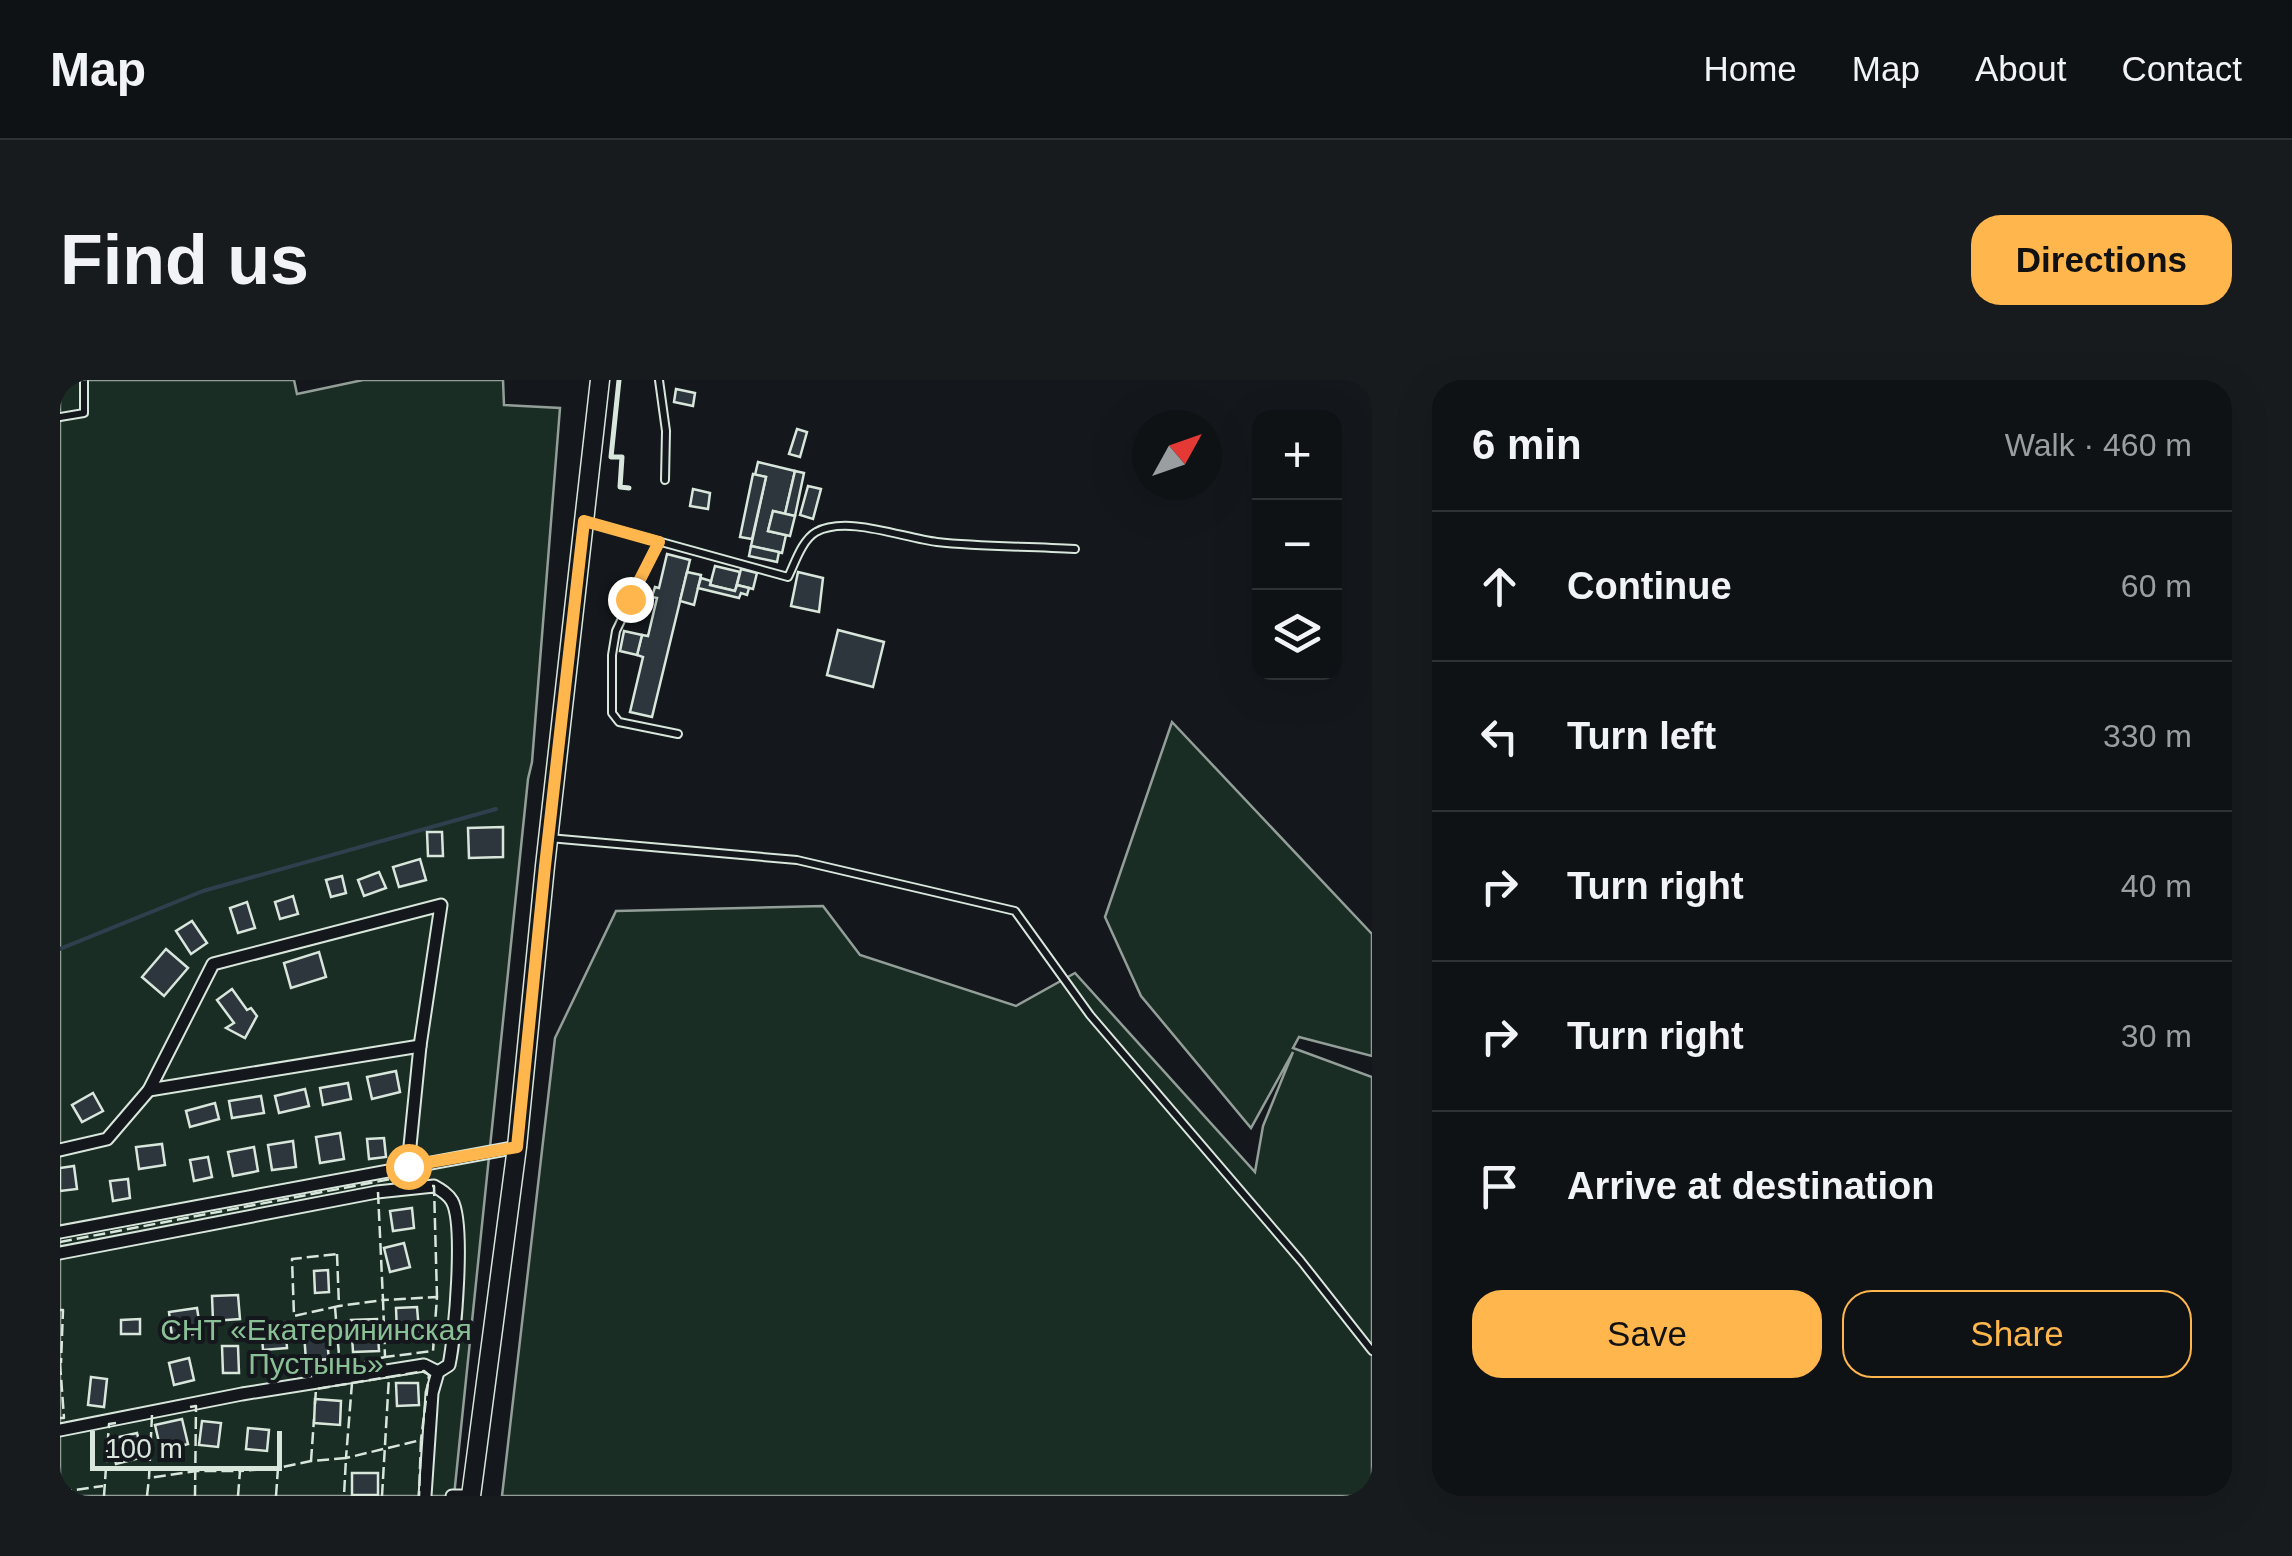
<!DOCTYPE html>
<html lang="en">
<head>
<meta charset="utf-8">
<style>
	body { margin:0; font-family:Arial,sans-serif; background:#181b1e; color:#f1f3f6 }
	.controls { position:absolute; right:30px; top:30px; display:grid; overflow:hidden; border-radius:20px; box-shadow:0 10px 40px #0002 }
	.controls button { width:90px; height:90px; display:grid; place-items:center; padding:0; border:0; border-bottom:2px solid #2f3234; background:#0f1215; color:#f1f3f6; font:50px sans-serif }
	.compass { position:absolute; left:1072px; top:30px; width:90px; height:90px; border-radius:50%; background:#0f1215; box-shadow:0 10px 40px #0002; rotate:50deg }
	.scale { position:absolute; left:30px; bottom:25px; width:192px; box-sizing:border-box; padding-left:10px; border:5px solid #d8e6dc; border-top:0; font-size:28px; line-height:35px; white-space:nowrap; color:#d8e6dc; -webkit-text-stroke:8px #14181c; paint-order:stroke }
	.stop { position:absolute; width:30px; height:30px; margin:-22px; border:8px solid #ffb74d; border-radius:50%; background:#fff }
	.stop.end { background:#ffb74d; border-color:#fff; box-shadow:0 2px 10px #0008 }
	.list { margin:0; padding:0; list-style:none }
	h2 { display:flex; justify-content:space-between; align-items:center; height:130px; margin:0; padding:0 40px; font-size:42px }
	h2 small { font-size:32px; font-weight:400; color:#9b9ea0 }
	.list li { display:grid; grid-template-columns:65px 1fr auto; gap:30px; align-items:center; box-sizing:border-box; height:150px; padding:0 40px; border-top:2px solid #2f3234 }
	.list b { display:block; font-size:38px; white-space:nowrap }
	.list em { font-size:32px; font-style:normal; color:#9b9ea0 }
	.actions { display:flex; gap:20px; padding:30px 40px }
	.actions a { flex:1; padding:22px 0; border:2px solid #ffb74d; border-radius:30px; text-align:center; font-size:35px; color:#ffb74d }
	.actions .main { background:#ffb74d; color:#111 }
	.icon { flex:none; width:55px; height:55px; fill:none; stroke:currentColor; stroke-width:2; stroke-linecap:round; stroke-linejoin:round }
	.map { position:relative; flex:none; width:1312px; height:1116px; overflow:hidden; border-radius:30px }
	header { display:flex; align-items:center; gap:60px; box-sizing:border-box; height:140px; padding:0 50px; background:#0f1215; border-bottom:2px solid #2f3234 }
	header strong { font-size:48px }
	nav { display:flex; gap:55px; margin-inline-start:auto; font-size:35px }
	.intro { display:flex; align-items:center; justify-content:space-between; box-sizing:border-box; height:240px; padding:0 60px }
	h1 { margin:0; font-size:70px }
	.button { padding:25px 45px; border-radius:30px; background:#ffb74d; color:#111; font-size:35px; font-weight:700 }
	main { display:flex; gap:60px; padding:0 60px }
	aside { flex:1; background:#0f1215; border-radius:30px; box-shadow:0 10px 40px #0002 }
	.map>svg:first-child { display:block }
</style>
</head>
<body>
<header>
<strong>Map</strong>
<nav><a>Home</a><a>Map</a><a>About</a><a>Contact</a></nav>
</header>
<div class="intro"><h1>Find us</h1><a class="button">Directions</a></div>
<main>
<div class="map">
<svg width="1312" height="1116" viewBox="0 0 1312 1116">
	<rect width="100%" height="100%" fill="#14181c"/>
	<g fill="#1a2d24" stroke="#939e99" stroke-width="2.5">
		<polygon points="0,0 234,0 237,14 303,0 443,0 444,25 500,28 472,382 468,399 394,1116 0,1116"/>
		<polygon points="1112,342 1312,554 1312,676 1239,657 1233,668 1312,697 1312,1116 442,1116 495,658 556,531 763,526 800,575 956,626 1015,593 1195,792 1203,746 1233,672 1191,748 1081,616 1045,537"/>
	</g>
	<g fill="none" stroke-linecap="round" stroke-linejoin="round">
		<polyline stroke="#2f3f4d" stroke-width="4" points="0,569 143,511 436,429"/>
	</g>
	<g fill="#2c363c" stroke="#d8e6dc" stroke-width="2.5">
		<polygon points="616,9 635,13 633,26 614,22"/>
		<polygon points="737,49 747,52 740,77 729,74"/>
		<polygon points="698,82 735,91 725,134 713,131 708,151 726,155 722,173 691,166 706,97 695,95"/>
		<polygon points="735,91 744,93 735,136 725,134"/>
		<polygon points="693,94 706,97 692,159 680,157"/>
		<polygon points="748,106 761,109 753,139 740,135"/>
		<polygon points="633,109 650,113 648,129 630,126"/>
		<polygon points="713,131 735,136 730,156 708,151"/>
		<polygon points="691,166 719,172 717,182 689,176"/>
		<polygon points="607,174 630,180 592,337 570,332 583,277 577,275 582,255 588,256 597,218 592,217 595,207 599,208"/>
		<polygon points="655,186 680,192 675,211 650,205"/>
		<polygon points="681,189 697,193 693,209 677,205"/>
		<polygon points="627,192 641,195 634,225 620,221"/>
		<polygon points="738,192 763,198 759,232 731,226"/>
		<polygon points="641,198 651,201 650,205 675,211 677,205 689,208 687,215 681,213 679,218 638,208"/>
		<polygon points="778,250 824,262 813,307 767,295"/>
		<polygon points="564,251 582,255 577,275 560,271"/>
		<polygon points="443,447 443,477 409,478 408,448"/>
		<polygon points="367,452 382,452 383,476 368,476"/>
		<polygon points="360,479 366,500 339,507 333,487"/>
		<polygon points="319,492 326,508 304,516 298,500"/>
		<polygon points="282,496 286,513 271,517 266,500"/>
		<polygon points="233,516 238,534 220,539 215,522"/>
		<polygon points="187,522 195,548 178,553 170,528"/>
		<polygon points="132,541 147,563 131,574 116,551"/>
		<polygon points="106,569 128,588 104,616 82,597"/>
		<polygon points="259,572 266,597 231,608 224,583"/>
		<polygon points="172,609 187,630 191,628 197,636 185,658 166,648 174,643 157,620"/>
		<polygon points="336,691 340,712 312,719 307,697"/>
		<polygon points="288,703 291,719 263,725 260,708"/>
		<polygon points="245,709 249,726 219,733 215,716"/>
		<polygon points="33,713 43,731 22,742 12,725"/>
		<polygon points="201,716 204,733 172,738 169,721"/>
		<polygon points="155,723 159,739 130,747 126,731"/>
		<polygon points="280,753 284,779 260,783 256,757"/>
		<polygon points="324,758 326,777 309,779 307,759"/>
		<polygon points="233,761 236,787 212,790 208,765"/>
		<polygon points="102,764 105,785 79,789 76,767"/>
		<polygon points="194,767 198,791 173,796 168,772"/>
		<polygon points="148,777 152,797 134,801 130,780"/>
		<polygon points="14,786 17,809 0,811 0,788"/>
		<polygon points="68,799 70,818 53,821 50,801"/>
		<polygon points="352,828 354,848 333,851 330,831"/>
		<polygon points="344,863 350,887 330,892 324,868"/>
		<polygon points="268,890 269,912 255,913 254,891"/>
		<polygon points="178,915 180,939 153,941 152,916"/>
		<polygon points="357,927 359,951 337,952 336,928"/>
		<polygon points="137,928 141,953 112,957 109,932"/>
		<polygon points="80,939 80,954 61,954 61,940"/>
		<polygon points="317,939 319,971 293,972 291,940"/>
		<polygon points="225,942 227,968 203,970 201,944"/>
		<polygon points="266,951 269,979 246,981 244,953"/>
		<polygon points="162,966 178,966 179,993 163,993"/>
		<polygon points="129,978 134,1000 114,1005 109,983"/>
		<polygon points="31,997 47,999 44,1027 28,1025"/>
		<polygon points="336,1003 358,1003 359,1025 337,1026"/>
		<polygon points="255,1019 281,1021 280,1045 254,1043"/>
		<polygon points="122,1039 128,1064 101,1071 95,1045"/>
		<polygon points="142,1041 161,1043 158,1067 139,1065"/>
		<polygon points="188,1048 209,1050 207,1071 186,1069"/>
		<polygon points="77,1053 83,1077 56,1084 50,1059"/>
		<rect x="292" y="1093" width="26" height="22"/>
	</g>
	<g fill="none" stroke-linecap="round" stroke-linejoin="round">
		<g stroke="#d8e6dc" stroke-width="10">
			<g id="service">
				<polyline points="599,0 606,51 605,100"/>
				<polyline points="0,37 24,33 24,0"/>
				<path d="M 525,141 L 728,197 C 735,183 742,160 756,152 C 787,135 843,158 877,162 C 922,167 969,166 1015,169"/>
				<polyline points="599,161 556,251 552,275 552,333 559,342 618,354"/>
				<polyline points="489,458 737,480 955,531 1030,635 1241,881 1312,971"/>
			</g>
		</g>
		<g stroke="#d8e6dc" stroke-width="15">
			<g id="minor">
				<polyline points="89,710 360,666"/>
				<polyline points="0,770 47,759 89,710 153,584 381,525 360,666 348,786"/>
				<polyline points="0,852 457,767"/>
				<path d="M 0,873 L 317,812 L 374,806 C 381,810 388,814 392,821 C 405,844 395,957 389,985 L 378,992 L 372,1013 L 365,1116"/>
				<polyline points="0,1050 182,1014 364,985 378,992"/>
				<polyline points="392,1116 411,1116"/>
			</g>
		</g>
		<g stroke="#d8e6dc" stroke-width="21">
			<polyline id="secondary" points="411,1116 457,767 485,486 540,0"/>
		</g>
		<use href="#service" stroke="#14181c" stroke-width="6"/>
		<use href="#minor" stroke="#14181c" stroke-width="11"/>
		<use href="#secondary" stroke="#14181c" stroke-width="18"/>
		<g stroke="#d8e6dc" stroke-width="2.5" stroke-dasharray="12 5" stroke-linecap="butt">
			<polyline points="372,806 374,806 377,917"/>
			<polyline points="318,812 323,920 377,917 373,971 325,977"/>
			<polyline points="0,862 352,795"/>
			<polygon points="277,874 279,926 234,936 232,879"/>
			<polyline points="275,927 280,987 325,977 323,920 279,926"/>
			<polyline points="0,930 3,930 1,983"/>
			<polyline points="0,983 4,1038 0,1038"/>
			<polyline points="292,1003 329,997"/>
			<polyline points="255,1024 256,1009 292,1003 286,1078 361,1060 359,1116"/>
			<polyline points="130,1027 136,1026 135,1116"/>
			<polyline points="92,1035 89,1098 137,1091 180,1091"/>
			<polyline points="251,1081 254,1039"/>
			<polyline points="0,1112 43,1106"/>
			<polyline points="44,1116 49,1044 56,1043"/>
			<polyline points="87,1116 89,1098"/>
			<polyline points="178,1116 180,1091 218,1088"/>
			<polyline points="216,1116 218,1088 251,1081 286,1078 284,1116"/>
			<polyline points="322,1116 329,997 364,991 369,995 361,1060"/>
		</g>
		<polyline stroke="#d8e6dc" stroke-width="5" points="559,0 551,77 562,77 560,107 569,108"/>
	</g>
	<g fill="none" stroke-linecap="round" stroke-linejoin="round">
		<polyline stroke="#ffb74d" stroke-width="12" points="348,786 457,767 485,486 524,141 599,162 570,219"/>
	</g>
	<g text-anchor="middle" stroke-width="8" stroke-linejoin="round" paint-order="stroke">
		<g font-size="30" fill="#8ac095" stroke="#14181c">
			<text x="256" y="960">СНТ «Екатерининская<tspan x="256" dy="34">Пустынь»</tspan></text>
		</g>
	</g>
</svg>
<div class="controls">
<button>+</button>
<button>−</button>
<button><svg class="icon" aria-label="layers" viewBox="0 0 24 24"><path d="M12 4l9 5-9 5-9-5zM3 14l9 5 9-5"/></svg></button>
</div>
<svg class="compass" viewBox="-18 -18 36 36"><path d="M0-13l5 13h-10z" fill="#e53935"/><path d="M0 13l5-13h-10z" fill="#9b9ea0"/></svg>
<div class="scale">100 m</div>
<div class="stop" style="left:348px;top:786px"></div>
<div class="stop end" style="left:570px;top:219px"></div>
</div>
<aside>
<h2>6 min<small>Walk · 460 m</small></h2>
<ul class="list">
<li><svg class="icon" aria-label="ahead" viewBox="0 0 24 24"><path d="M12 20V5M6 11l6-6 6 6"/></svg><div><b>Continue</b></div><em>60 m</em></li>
<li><svg class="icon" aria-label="left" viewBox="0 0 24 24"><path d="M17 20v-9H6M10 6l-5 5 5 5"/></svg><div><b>Turn left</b></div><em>330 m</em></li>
<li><svg class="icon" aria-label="right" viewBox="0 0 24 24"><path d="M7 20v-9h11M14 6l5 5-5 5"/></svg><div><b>Turn right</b></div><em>40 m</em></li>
<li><svg class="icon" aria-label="right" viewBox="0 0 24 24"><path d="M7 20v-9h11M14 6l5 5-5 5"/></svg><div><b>Turn right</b></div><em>30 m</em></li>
<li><svg class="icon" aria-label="arrive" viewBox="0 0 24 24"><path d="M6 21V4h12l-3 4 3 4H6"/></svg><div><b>Arrive at destination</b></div></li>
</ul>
<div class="actions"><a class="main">Save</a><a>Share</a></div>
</aside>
</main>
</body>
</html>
